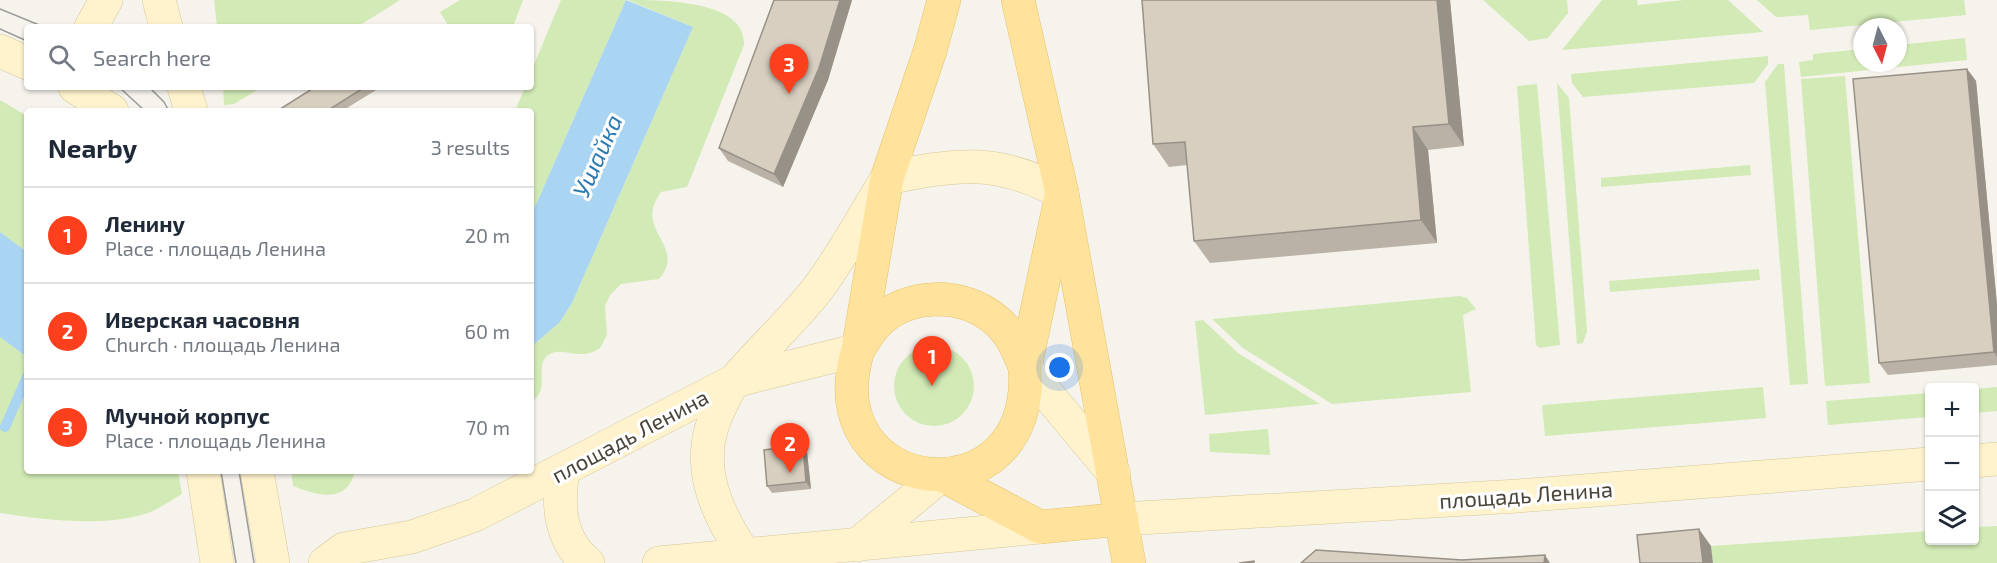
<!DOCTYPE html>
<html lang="en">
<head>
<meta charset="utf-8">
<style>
	body { margin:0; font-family:"Exo 2",sans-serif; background:#f2f2f3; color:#1f2937 }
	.controls { position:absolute; right:18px; bottom:18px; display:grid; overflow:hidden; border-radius:6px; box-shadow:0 2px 4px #0004 }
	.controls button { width:54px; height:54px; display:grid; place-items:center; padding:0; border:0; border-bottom:2px solid #e0e1e3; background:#fff; color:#1f2937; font:30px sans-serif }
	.compass { position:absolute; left:1853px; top:18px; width:54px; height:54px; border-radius:50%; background:#fff; box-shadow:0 2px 4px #0004; rotate:174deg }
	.you { position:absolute; left:1060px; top:368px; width:21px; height:21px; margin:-15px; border:4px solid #fff; border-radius:50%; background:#1a73e8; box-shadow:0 0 0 9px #1a73e833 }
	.badge { display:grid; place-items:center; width:39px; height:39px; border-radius:50%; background:#fc3f1d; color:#fff; font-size:20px; font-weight:700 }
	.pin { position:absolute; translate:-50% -50px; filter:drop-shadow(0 2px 3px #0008) }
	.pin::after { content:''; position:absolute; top:32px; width:21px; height:18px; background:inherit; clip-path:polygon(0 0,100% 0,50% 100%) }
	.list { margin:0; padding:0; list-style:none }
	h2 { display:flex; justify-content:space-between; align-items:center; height:78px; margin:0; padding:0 24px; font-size:26px }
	h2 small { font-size:20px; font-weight:400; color:#747a83 }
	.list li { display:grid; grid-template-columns:39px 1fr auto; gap:18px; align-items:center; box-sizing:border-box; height:96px; padding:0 24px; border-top:2px solid #e0e1e3 }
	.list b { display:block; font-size:22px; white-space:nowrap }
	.list p { margin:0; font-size:20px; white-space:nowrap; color:#747a83 }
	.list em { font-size:20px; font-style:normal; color:#747a83 }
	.icon { flex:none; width:33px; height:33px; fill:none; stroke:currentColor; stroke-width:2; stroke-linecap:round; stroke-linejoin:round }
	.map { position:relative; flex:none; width:1997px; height:563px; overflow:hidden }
	.search { position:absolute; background:#fff; box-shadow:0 2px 4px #0004; left:24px; top:24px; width:510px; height:66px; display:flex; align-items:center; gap:15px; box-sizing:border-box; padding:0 21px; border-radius:6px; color:#747a83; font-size:22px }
	.panel { position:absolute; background:#fff; box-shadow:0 2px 4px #0004; left:24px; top:108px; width:510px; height:366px; border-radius:6px }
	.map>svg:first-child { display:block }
</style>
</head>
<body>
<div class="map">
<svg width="1997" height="563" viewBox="0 0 1997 563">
	<rect width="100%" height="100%" fill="#f6f3ec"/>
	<g fill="#d2eab5">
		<polygon points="214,0 400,0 357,27 217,27"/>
		<polygon points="460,0 523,0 513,27 449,27 440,12"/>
		<polygon points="561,0 626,0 531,216 531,111 515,111 525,87 531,87 531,72"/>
		<path d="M 628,0 C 663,0 746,0 744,45 L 687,187 L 661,192 C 632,231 688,245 659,279 L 621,284 L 610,295 L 605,306 L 607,335 L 600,348 C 579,363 561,344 547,356 C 537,365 545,381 540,392 C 538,396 534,400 531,404 L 531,347 L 560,322 L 572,303 L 693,27 Z"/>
		<polygon points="1483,0 1567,0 1568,13 1548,38 1529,41"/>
		<polygon points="1602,0 1637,0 1638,5 1684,0 1728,0 1763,32 1562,50"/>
		<polygon points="1757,0 1964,0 1966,15 1810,30 1808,15 1776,17"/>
		<polygon points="1965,38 1967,60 1801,77 1799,62 1813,60 1813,54 1862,49 1862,63 1898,63 1898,45"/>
		<polygon points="1768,56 1768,64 1754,83 1583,97 1572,83 1571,74"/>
		<polygon points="1778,64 1784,64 1808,384 1790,385 1765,82"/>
		<polygon points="1845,76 1870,383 1825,386 1801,79"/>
		<polygon points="1557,83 1569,98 1587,331 1583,343 1577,344"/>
		<polygon points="1537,84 1560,345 1540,348 1536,345 1517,86"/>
		<polygon points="223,87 262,87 234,104 224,105"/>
		<polygon points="0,100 27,116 27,252 0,232"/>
		<polygon points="1750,165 1751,175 1601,187 1601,178"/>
		<polygon points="1759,269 1760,280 1610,292 1609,281"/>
		<polygon points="1460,296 1467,298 1476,309 1463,315 1471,392 1332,404 1243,348 1212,319"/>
		<polygon points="1203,320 1238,353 1320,404 1205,415 1195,321"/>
		<path d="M 0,337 L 27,357 L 27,471 L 178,471 L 182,494 C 170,501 158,510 145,514 C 99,527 46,520 0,513 Z"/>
		<circle cx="934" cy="386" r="40"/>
		<polygon points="1763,387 1766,418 1545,436 1542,405"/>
		<polygon points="1997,387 1997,411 1975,413 1975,389"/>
		<polygon points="1929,393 1929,417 1828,425 1826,401"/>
		<polygon points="1268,429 1270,455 1210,452 1209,434"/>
		<path d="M 291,471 L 355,471 C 347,505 316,495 293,486 Z"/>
		<polygon points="1997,526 1997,563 1713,563 1711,546 1929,531 1930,540 1974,540 1975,527"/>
	</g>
	<g fill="#a9d4f2">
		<polygon points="626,0 693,27 572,303 560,322 531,347 531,216"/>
		<polygon points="0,232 27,252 27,357 0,337"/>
	</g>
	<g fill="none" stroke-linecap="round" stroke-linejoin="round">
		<polyline stroke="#a9d4f2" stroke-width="10" points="5,427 27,377"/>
		<g stroke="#d6c79b" stroke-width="34">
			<g id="secondary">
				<polyline points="159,0 166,27"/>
				<polyline points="91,27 106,0"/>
				<polyline points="0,51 27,63"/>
				<polyline points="75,87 112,111"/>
				<polyline points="184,87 191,111"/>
				<polyline points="1025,367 1114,474"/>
				<polyline points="1974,461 1997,459"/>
				<polyline points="203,471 217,563"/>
				<polyline points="257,471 273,563"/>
				<path d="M 563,472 C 557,505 560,541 588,563"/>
				<polyline points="1122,519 1518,496 1930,464"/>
				<polyline points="857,545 942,475"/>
				<path d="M 745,555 C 712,507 692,457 722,403 C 726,395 730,386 736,379 C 762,348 794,320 819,287 C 844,253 865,214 887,178 C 957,164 996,157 1062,193"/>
				<polyline points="325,563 344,549 412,537 475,515 734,381 858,350"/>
				<polyline points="659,563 1040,527"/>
			</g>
		</g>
		<g stroke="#e6c16a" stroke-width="34">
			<g id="primary">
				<path d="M 944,0 L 930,51 L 887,178 L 858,350 C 812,500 1037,525 1025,367 L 1062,193"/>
				<polyline points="1018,0 1062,193 1129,563"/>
				<path d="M 859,348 C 864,341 869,332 875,325 C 906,292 963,291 997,321 C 1011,333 1018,350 1025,367"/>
				<polyline points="942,475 1040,527 1122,519"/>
			</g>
		</g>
		<use href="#secondary" stroke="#fff3cd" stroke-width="33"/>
		<use href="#primary" stroke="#ffe39c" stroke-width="33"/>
		<g stroke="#9a9a9a" stroke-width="1.5">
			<polyline points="0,9 44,27"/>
			<polyline points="0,29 27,41"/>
			<polyline points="119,87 145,111"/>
			<polyline points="149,87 164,102 169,111"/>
			<polyline points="221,471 236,563"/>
			<polyline points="239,471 254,563"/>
		</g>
	</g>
	<g fill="#bab2a6">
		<polygon points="774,0 852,0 828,80 783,187 728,161 719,148"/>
		<polygon points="1142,0 1450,0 1464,146 1428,150 1437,243 1210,263 1194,241 1187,165 1169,167 1153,144"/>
		<polygon points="1967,69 1976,81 1997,305 1997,365 1888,375 1879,363"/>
		<polygon points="315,87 381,87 342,111 277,111"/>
		<polygon points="803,445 807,452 811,489 772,493 767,486"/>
	</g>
	<g fill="#979187">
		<polygon points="840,0 852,0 828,80 783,187 774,174"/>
		<polygon points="1437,0 1450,0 1464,146 1449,124"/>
		<polygon points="1967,69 1976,81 1997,305 1997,357 1994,352"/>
		<polygon points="1413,127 1428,150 1437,243 1421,220"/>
		<polygon points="803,445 807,452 811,489 806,482"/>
		<polygon points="1699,529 1711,546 1713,563 1703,563"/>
		<polygon points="1545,555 1550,563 1544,563"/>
	</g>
	<g fill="#d8cfc1" stroke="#979187" stroke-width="1.5">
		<polygon points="774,0 840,0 819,68 774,174 719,148"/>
		<polygon points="1142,0 1437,0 1449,124 1413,127 1421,220 1194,241 1185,142 1153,144"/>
		<polygon points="1967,69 1994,352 1879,363 1853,79"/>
		<polygon points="315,87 365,87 327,111 277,111"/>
		<polygon points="803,445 806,482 767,486 764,450"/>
		<polygon points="1699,529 1703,563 1640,563 1637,535"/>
		<polygon points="1316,550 1462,560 1545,555 1544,563 1301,563"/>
		<polygon points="1254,561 1254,563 1239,563"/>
	</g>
	<g text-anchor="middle" stroke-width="6" stroke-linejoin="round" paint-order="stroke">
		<g font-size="22" fill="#4b4439" stroke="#fff">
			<text transform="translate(630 436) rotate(-28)" y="8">площадь Ленина</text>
			<text transform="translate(1526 495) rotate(-4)" y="8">площадь Ленина</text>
		</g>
		<g font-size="24" font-style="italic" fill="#2e7ab2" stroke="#fff">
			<text transform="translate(598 156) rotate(-66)" y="8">Ушайка</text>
		</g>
	</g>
</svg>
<div class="controls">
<button>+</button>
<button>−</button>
<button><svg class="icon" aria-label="layers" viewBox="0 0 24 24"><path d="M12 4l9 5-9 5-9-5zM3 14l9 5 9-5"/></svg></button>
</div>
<svg class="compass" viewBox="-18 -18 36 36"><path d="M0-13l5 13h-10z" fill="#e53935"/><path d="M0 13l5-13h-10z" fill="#747a83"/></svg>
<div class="you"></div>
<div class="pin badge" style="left:932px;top:386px">1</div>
<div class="pin badge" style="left:790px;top:473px">2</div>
<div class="pin badge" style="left:789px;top:94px">3</div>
<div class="search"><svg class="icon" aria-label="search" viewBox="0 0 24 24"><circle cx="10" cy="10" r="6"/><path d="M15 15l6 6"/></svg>Search here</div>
<section class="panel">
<h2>Nearby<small>3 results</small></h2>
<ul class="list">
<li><span class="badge">1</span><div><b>Ленину</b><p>Place · площадь Ленина</p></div><em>20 m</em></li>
<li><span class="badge">2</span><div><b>Иверская часовня</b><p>Church · площадь Ленина</p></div><em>60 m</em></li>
<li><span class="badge">3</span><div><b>Мучной корпус</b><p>Place · площадь Ленина</p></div><em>70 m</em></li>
</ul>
</section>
</div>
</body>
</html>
